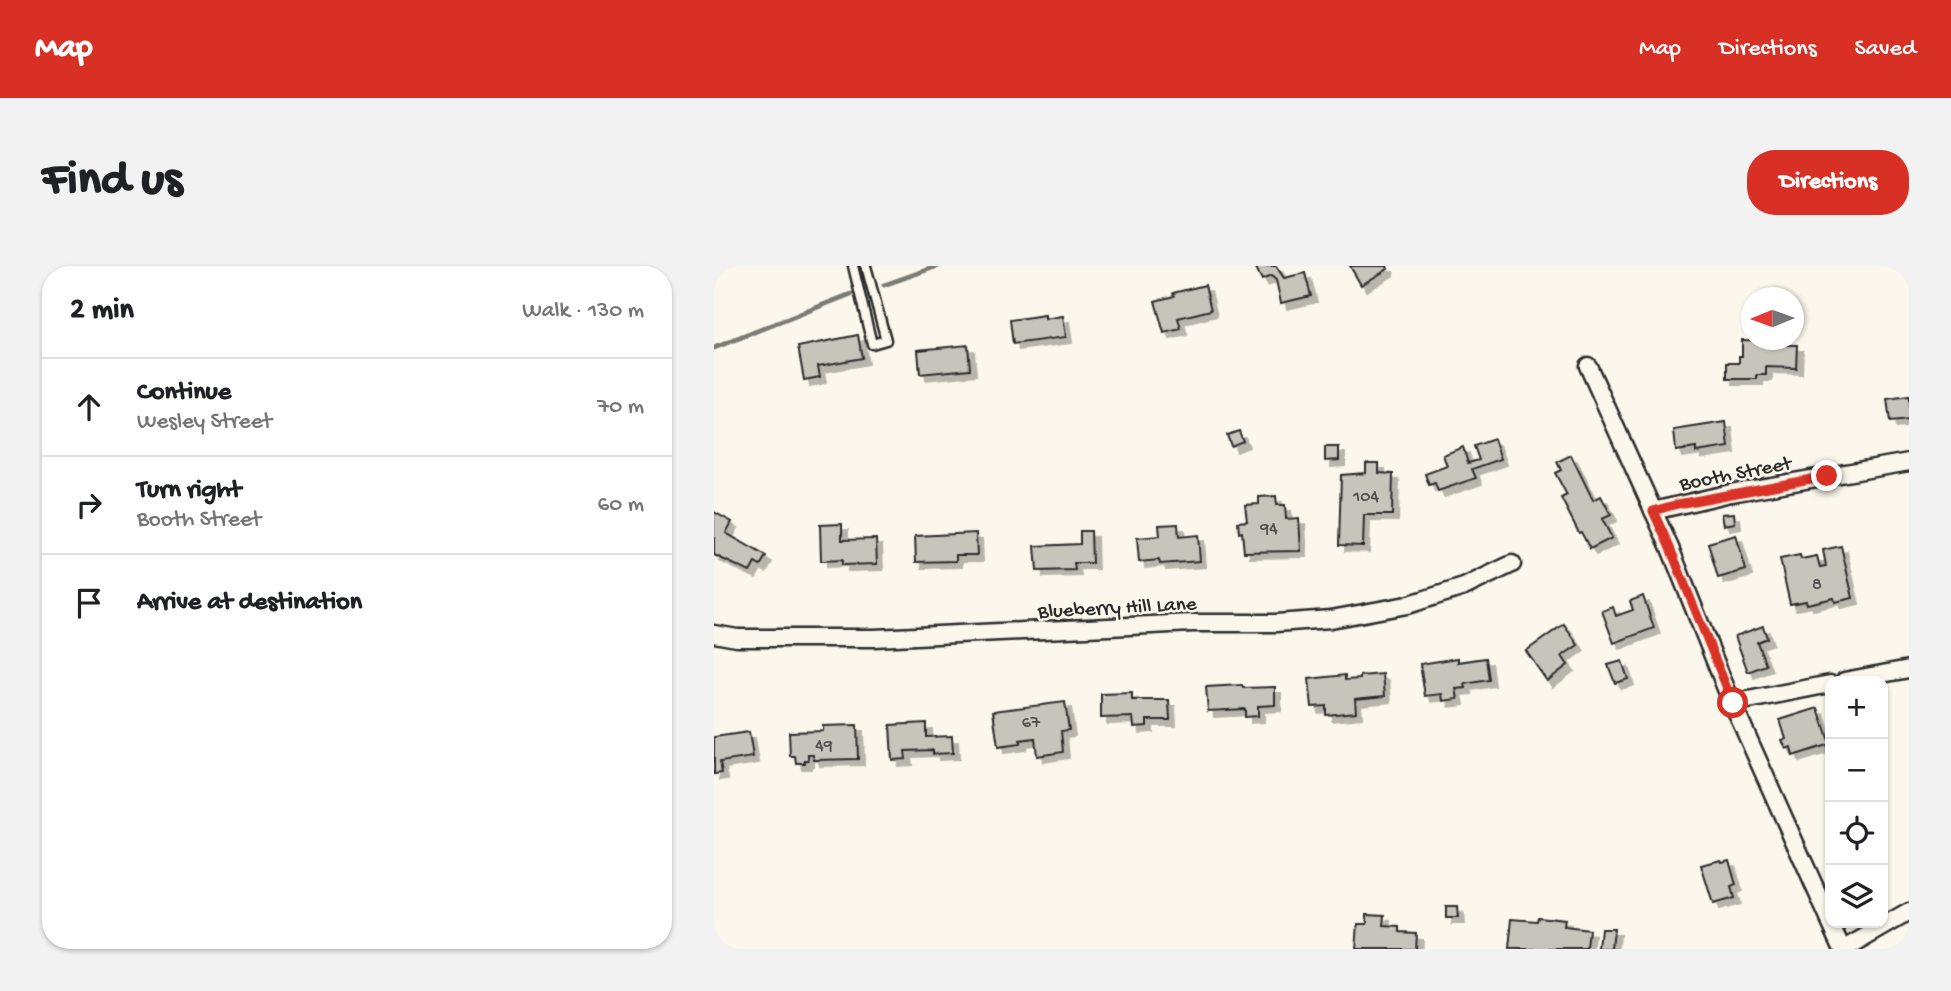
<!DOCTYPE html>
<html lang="en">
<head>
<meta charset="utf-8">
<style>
	body { margin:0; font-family:"Gochi Hand",sans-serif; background:#f2f2f2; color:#202124 }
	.controls { position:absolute; right:21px; bottom:21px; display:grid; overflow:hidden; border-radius:14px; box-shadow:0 2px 5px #0004 }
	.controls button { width:63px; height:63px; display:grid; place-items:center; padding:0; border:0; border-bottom:2px solid #e0e0e0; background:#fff; color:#202124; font:35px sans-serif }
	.compass { position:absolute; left:1027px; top:21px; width:63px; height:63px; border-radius:50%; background:#fff; box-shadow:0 2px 5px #0004; rotate:269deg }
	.stop { position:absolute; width:21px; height:21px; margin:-16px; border:5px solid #d93025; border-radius:50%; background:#fff }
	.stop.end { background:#d93025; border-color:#fff; box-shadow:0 2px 7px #0008 }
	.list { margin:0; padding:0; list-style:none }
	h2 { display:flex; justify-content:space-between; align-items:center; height:91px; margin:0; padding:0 28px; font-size:30px }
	h2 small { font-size:23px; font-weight:400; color:#757577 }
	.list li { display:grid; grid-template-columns:46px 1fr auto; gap:21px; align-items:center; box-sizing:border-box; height:98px; padding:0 28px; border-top:2px solid #e0e0e0 }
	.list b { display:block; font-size:26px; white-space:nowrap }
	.list p { margin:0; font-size:23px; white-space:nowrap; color:#757577 }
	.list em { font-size:23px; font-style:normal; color:#757577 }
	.icon { flex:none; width:38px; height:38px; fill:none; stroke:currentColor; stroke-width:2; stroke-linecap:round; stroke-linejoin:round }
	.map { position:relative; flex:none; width:1195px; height:683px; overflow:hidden; border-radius:28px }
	header { display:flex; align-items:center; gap:42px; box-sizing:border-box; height:98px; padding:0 35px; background:#d93025; color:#fff }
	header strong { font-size:33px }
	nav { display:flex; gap:38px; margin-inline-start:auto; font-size:24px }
	.intro { display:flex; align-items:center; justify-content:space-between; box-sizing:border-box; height:168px; padding:0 42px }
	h1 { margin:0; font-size:49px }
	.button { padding:18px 32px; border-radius:28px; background:#d93025; color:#fff; font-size:24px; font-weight:700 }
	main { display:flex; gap:42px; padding:0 42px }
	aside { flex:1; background:#fff; border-radius:28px; box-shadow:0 2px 5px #0004 }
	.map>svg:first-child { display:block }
</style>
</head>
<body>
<header>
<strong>Map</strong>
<nav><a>Map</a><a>Directions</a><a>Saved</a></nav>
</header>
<div class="intro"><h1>Find us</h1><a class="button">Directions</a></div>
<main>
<aside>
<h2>2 min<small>Walk · 130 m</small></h2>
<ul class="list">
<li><svg class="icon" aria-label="ahead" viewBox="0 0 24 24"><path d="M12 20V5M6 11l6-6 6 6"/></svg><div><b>Continue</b><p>Wesley Street</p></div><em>70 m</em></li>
<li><svg class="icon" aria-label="right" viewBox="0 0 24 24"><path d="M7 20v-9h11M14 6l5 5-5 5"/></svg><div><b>Turn right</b><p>Booth Street</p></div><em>60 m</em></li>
<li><svg class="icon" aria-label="arrive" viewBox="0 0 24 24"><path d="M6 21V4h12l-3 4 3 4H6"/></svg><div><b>Arrive at destination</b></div></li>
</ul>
</aside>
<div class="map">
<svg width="1195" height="683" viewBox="0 0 1195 683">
	<defs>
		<filter id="shadow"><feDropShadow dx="6" dy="6" stdDeviation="0" flood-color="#0004"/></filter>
	</defs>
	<rect width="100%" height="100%" fill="#fbf7ec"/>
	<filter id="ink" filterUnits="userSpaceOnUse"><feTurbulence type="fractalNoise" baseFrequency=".0143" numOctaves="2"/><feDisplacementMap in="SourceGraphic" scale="14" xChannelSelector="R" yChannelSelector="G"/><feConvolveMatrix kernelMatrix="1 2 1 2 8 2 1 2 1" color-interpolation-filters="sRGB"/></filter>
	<g filter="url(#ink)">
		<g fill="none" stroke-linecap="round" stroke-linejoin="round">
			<g stroke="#7b7a75" stroke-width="5">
				<polyline points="170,19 224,0"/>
				<polyline points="0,82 137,28"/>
			</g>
		</g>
		<g fill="#c7c4bc" stroke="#2b2b2b" stroke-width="2" filter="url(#shadow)">
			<polygon points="541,0 562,0 570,12 591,7 597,30 567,37 562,14 557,10 548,14"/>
			<polygon points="636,0 673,0 674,3 647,19"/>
			<polygon points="491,19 497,44 464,52 467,63 450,67 441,35 460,30 459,27"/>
			<polygon points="331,49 331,53 349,50 352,71 299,78 296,54"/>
			<polygon points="144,69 148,92 104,100 106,111 90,114 84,81"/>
			<polygon points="1028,74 1054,75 1055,79 1083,79 1082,102 1052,101 1052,109 1043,109 1043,113 1013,113 1013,97 1025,97 1025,90 1028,90"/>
			<polygon points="254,79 256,103 206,108 204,84"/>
			<polygon points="1195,130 1195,154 1176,156 1173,133"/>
			<polygon points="1012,156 1015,181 982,186 982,182 962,185 960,164"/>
			<polygon points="525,165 529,175 517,180 513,169"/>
			<polygon points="780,173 787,193 758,203 762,212 724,225 721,217 715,219 711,208 733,200 729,189 749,181 754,197 765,194 760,180"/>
			<polygon points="611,181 625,181 625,194 611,195"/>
			<polygon points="857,189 879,234 887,230 897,249 888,253 898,272 876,283 867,266 865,267 847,232 853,229 841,207 847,204 843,196"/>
			<polygon points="652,197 665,197 665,207 679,208 678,249 650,249 649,280 625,279 627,209 652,207"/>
			<polygon points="562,230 563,239 571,239 572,253 585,252 587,285 530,286 528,266 525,267 524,256 533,255 531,239 545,238 545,231"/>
			<polygon points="0,246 18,256 12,267 52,290 46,300 41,297 36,306 0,289"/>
			<polygon points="1020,247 1021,257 1010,259 1008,248"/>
			<polygon points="128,258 128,274 162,273 163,298 128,299 128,294 107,295 106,259"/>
			<polygon points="464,258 465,271 484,269 486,295 446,298 445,294 425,296 423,272 446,270 445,259"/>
			<polygon points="366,265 377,265 378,297 360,297 361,304 323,305 321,280 366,278"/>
			<polygon points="262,267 263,289 242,289 242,295 202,296 201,270"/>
			<polygon points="1022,269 1032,304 1004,312 994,277"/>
			<polygon points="1127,280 1139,332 1121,336 1120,332 1093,338 1092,335 1076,338 1066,293 1086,289 1087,293 1103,290 1106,301 1112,300 1109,284"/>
			<polygon points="929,330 940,362 900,377 888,345 899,341 902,350 919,344 916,335"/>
			<polygon points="850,358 864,379 848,390 854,399 833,415 812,385"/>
			<polygon points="1049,360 1053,372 1043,376 1052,399 1034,406 1021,370"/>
			<polygon points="744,392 744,396 772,392 775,414 751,418 752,422 742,423 744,433 729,435 728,428 711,430 706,398"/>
			<polygon points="908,395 914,413 901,417 894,399"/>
			<polygon points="669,408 671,430 641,433 642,446 612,449 612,440 598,441 595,413 631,409 631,414 646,413 646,410"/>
			<polygon points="528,419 529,422 561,421 561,439 544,440 544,450 531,451 531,443 494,445 492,421"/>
			<polygon points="418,427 418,434 455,434 456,454 433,454 433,460 420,461 419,451 387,452 387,428"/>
			<polygon points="351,436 355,464 347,465 349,486 323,490 321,472 306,474 306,478 284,481 279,445"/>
			<polygon points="1104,442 1116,478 1079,490 1077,481 1072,483 1068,474 1072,473 1066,454"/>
			<polygon points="212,457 212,471 238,470 239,487 219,488 219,484 191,485 192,493 178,494 176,459"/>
			<polygon points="143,459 144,493 100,494 99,489 94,489 94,494 91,494 91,497 82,497 81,490 76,490 75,466 109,465 109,460"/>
			<polygon points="35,466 39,491 6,496 8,507 0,508 0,471"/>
			<polygon points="1007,594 1008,596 1015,594 1022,619 1017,621 1020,632 999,638 987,599"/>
			<polygon points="732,641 743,641 744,652 732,652"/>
			<polygon points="653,648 671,649 670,660 686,661 686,666 702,667 701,683 642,683 644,658 653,658"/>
			<polygon points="824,651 851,654 850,661 875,664 873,683 795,683 798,653 823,655"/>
			<polygon points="887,663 900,663 898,683 885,683"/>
		</g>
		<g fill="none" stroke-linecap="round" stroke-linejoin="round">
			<g stroke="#2b2b2b" stroke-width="13">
				<polyline id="service" points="139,0 158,78 172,74 152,0"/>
			</g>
			<g stroke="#2b2b2b" stroke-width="21">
				<g id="minor">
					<polyline points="874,100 956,282 1013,425 1116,655"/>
					<polyline points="939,245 1017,227 1195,196"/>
					<polyline points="0,368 23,372 160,372 479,357 562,357 617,353 693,339 750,321 798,298"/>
					<polyline points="1130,415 1195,403"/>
					<polyline points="1019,437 1116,418"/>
					<polyline points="1117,657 1129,683"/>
					<polyline points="1131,683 1195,646"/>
				</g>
			</g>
			<use href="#service" stroke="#fbf7ec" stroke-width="8"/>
			<use href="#minor" stroke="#fbf7ec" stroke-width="16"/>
		</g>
	</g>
	<g fill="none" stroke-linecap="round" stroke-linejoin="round" filter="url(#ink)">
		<polyline stroke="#d93025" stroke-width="9" points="1019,437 956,282 939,245 964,238 1113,210"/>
	</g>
	<g text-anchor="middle" stroke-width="5" stroke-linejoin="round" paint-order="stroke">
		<g font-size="18" fill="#52514f">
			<text x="652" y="235">104</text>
			<text x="555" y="267">94</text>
			<text x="1103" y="323">8</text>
			<text x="317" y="461">67</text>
			<text x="110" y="484">49</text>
		</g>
		<g font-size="21" fill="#2b2b2b" stroke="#fbf7ec">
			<text transform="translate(1021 206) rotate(-11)" y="7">Booth Street</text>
			<text transform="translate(403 340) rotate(-3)" y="7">Blueberry Hill Lane</text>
		</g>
	</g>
</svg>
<div class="controls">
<button>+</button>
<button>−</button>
<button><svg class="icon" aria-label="locate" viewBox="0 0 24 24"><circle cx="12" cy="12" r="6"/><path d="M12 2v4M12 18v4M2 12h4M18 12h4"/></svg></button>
<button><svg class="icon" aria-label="layers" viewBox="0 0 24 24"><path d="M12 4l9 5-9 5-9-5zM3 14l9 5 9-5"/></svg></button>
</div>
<svg class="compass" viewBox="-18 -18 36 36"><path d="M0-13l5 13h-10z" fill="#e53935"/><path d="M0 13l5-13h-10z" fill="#757577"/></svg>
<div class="stop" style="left:1019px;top:437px"></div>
<div class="stop end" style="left:1113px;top:210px"></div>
</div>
</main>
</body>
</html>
